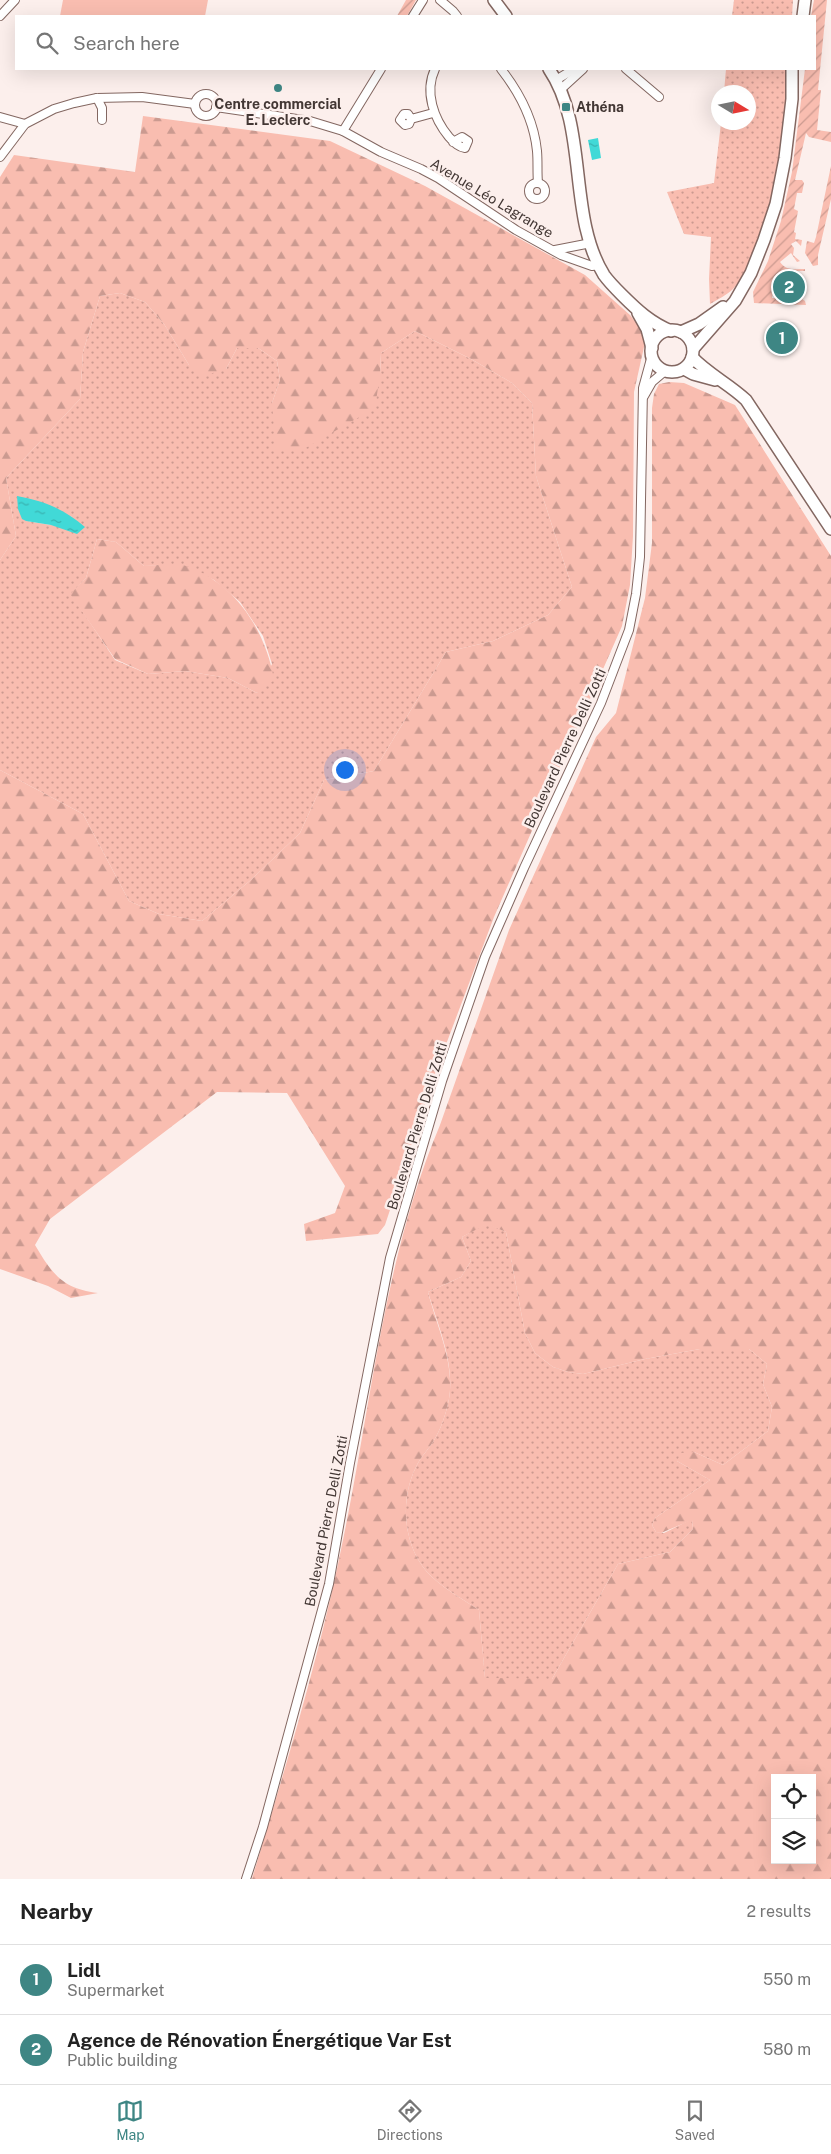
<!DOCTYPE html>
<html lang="en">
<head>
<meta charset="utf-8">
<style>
	body { margin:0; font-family:"Public Sans",sans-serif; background:#f2f2f2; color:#222 }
	.controls { position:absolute; right:15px; bottom:15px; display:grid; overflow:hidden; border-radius:0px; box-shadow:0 5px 20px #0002 }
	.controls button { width:45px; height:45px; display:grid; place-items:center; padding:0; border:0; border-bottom:1px solid #e0e0e0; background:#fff; color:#222; font:25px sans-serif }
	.compass { position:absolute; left:711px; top:85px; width:45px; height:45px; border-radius:50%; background:#fff; box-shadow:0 5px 20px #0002; rotate:100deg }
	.you { position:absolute; left:344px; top:769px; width:18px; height:18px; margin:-12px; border:4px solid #fff; border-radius:50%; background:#1a73e8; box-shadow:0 0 0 8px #1a73e833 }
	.badge { display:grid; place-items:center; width:32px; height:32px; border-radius:50%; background:#3e8684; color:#fff; font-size:16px; font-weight:700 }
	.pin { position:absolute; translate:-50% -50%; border:2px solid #fff; box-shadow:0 1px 5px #0006 }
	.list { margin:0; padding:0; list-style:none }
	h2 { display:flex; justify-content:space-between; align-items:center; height:65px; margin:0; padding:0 20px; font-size:21px }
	h2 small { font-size:16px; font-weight:400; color:#767676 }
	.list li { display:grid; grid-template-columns:32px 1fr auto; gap:15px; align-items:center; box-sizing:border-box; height:70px; padding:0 20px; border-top:1px solid #e0e0e0 }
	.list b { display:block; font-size:19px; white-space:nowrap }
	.list p { margin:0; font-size:16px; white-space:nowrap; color:#767676 }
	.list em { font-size:16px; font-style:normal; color:#767676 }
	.icon { flex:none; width:28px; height:28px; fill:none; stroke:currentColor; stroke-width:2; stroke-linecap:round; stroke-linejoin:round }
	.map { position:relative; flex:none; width:831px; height:1879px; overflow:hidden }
	.search { position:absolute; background:#fff; box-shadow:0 5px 20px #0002; left:15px; right:15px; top:15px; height:55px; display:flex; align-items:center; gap:12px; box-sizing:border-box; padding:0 18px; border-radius:0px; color:#767676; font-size:19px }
	.sheet { height:205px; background:#fff }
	nav { display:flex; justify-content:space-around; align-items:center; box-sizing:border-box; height:70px; border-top:1px solid #e0e0e0; background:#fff; font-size:14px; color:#767676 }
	nav a { display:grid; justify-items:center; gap:2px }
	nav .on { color:#3e8684 }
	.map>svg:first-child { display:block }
</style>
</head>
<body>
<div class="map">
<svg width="831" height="1879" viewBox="0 0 831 1879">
	<defs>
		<pattern id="grass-dots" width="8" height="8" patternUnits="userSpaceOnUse" patternTransform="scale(1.25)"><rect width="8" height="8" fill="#f9bdb0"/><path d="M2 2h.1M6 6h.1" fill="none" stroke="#cb9a90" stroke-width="1.8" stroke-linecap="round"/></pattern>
		<pattern id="forest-firs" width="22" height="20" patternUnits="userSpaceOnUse" patternTransform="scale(1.25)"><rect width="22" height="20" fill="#f9bdb0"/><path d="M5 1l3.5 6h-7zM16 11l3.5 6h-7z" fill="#cb9a90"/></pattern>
		<pattern id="garden-furrows" width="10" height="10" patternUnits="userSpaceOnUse" patternTransform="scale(1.25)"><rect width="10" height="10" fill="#f9bdb0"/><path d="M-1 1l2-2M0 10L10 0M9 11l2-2" fill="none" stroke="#cb9a90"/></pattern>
		<pattern id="water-ripples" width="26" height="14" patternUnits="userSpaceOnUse" patternTransform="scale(1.25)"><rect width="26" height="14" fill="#41d9d7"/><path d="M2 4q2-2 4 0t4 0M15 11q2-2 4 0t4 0" fill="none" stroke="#38b1af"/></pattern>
	</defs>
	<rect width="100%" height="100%" fill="#fcefec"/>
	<g fill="url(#grass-dots)" fill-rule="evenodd">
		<polygon points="734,0 793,0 792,16 732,16"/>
		<path d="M 726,69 L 788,69 C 784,127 773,246 733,289 C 727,295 717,300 710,304 L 709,279 L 711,237 L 684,234 L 667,192 L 714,183 L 721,123 L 748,122 L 748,92 L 724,92 Z"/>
		<path d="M 120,293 L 145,302 L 164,324 L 189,365 L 226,369 L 237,348 L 258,348 L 277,361 L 280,380 L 272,403 L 380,374 L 381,353 L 415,331 L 471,359 L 512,383 L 532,403 L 536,476 L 572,587 L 548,615 L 493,641 L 446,652 L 374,771 L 324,780 L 300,833 L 252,879 L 202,921 L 159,914 L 129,901 L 83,814 L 0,770 L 0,560 L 16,536 L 6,478 L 80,399 L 83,352 L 100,296 ZM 72,516 L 51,525 L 26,521 ZM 97,539 L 116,542 L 144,566 L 182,565 L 214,580 L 240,602 L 263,636 L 272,664 L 257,693 L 228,678 L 185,671 L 148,674 L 115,660 L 71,594 L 86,578 Z"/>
		<path d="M 487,1223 L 506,1232 L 525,1333 L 535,1353 L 553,1367 L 568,1372 L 583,1374 L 645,1359 L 700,1349 L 749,1349 L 767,1364 L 763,1384 L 772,1407 L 768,1431 L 723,1465 L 694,1452 L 677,1461 L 710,1480 L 655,1518 L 652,1525 L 656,1532 L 664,1533 L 692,1519 L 693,1529 L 670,1552 L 618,1564 L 552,1679 L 485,1679 L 479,1610 C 464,1600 446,1590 432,1577 C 403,1550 399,1501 416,1467 C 420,1458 427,1451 433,1442 C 441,1429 446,1414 449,1399 C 455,1363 438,1326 428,1292 L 461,1277 L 471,1261 L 462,1237 Z"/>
	</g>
	<g fill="url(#forest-firs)" fill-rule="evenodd">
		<path d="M 143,116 L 330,141 L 425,186 L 585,275 L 630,315 L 644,333 L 644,347 L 634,392 L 633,536 L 630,585 L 622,626 L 494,917 L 436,1071 L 385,1225 L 378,1234 L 306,1241 L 304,1224 L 335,1213 L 345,1186 L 287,1093 L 217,1092 L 50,1219 L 35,1245 C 52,1274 63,1289 98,1293 L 71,1298 L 48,1286 L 0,1269 L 0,770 L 83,814 L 129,901 L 159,914 L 202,921 L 252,879 L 300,833 L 324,780 L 374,771 L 446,652 L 493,641 L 548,615 L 572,587 L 536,476 L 532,403 L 512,383 L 471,359 L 415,331 L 381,353 L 380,374 L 375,408 L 302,450 L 276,451 L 272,403 L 280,380 L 277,361 L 258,348 L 237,348 L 226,369 L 203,376 L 189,365 L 164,324 L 145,302 L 120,293 L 100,296 L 83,352 L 80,399 L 6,478 L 16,536 L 0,560 L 0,177 L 14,155 L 135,172 Z"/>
		<path d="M 669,382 L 684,383 L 735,405 L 831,556 L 831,1879 L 252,1879 C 286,1765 321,1652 344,1535 C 372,1398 385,1255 440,1125 L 509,930 L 596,737 L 616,713 L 645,598 L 652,543 L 652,408 L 654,394 L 659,384 ZM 487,1224 L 506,1232 L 525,1333 L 535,1353 L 553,1367 L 568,1372 L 583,1374 L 645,1359 L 700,1349 L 749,1349 L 767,1364 L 763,1384 L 772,1407 L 768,1431 L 723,1465 L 694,1452 L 681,1453 L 677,1461 L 710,1480 L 655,1518 L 652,1525 L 656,1532 L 661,1533 L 692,1520 L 693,1529 L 670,1552 L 618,1564 L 552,1679 L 485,1678 L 479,1610 C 464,1600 446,1590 432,1577 C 403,1550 399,1501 416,1467 C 420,1458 427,1451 433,1442 C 441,1429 446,1414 449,1399 C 455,1363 437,1327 428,1292 L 461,1277 L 471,1261 L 462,1237 ZM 775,1778 L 812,1778 L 812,1860 L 775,1860 Z"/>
		<path d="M 97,539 L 116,542 L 144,566 C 156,566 172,562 183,565 C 234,581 266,630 274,680 L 257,693 L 228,678 L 185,671 L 148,674 L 115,659 L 70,594 L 86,578 Z"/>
	</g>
	<polygon fill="#f9bdb0" points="63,0 208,0 205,16 60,16"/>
	<g fill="url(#garden-furrows)">
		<polygon points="406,0 416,0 407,16 397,16"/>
		<path d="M 814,0 L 827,0 L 818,90 L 821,90 L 817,130 L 831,132 L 831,142 L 809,137 L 806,133 L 795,180 L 802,180 L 804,183 L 802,193 L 797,193 L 794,209 L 798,211 L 794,232 L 796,233 L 795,239 L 802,240 L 801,246 L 796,241 L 791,244 L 794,248 L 793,255 L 800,261 L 797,262 L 791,253 L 780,262 C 786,271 795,269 805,269 L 805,271 L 792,271 L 792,276 L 781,274 L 777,276 L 776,283 L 774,284 L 772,298 L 802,299 L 805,301 L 806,305 L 754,303 L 753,292 L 768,261 L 781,221 L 792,172 L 805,69 L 815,69 L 815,16 L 811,16 Z"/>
		<polygon points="831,166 831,199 818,255 818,265 813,266 805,253 807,241 814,243 816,237"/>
	</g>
	<g fill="url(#water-ripples)">
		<polygon points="598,138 601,158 592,160 588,140"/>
		<path d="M 17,496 C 44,501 64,509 85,527 L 77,534 L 51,525 L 26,521 L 22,519 L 18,509 Z"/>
	</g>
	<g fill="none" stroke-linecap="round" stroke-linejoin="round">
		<g stroke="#836761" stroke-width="10">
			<g id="street">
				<polyline points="440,0 453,11 457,16"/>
				<polyline points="0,16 15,0"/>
				<polyline points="413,16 423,0"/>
				<path d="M 435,69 C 424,92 434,119 449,137 C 454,142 458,147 465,148 L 468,141 L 462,137 L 453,142"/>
				<path d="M 501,69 C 519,92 534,121 537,151 C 538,162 537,172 538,183"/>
				<polyline points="626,69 659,97"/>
				<polyline points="556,80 574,69"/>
				<polyline points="560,90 583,69"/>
				<circle cx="206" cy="105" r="11"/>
				<polyline points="97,98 102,108 102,120"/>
				<polyline points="216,107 310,121 343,131 381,152 421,169 438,178 516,230 561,255 592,266 599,265"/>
				<polyline points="0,117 25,124"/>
				<polyline points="411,119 409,124 405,125 400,120 404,114 408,114 411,119 433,113"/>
				<polyline points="343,131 381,69"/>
				<polyline points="0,157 25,124 54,109 74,103 97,98 142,97 195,104"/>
				<circle cx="537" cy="191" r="8"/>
				<polyline points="555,250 591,243"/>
				<polyline points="644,396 652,382 665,371"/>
				<polyline points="246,1879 263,1827 329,1584 350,1463 390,1258 442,1081 485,957 524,868 601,703 629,630 636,594 640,557 643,388 652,355"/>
			</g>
		</g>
		<g stroke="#836761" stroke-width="14">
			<g id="secondary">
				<polyline points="494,0 506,16"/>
				<polyline points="803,16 805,0"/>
				<path d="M 549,69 C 589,128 567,215 604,275 C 609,282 616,289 622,295 C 637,310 651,323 671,331"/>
				<polyline points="638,313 647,329 652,348"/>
				<circle cx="672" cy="351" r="21"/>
				<polyline points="681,332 699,324 723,307"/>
				<polyline points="693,349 735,301 751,273 764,240 776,204 785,158 792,99 792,69"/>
				<path d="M 692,357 C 708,374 729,384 746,400 L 831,529"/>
				<polyline points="684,369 693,374 715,380"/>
			</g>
		</g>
		<use href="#street" stroke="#fff" stroke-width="8"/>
		<use href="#secondary" stroke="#fff" stroke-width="11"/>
	</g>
	<g fill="#3e8684" stroke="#fcefec" stroke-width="2">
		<circle cx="278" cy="88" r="5"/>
		<rect x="561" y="102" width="10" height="10" rx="2.5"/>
	</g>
	<g text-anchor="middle" stroke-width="5" stroke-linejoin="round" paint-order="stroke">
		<g font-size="14" font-weight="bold" fill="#433734" stroke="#fcefec">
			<text x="278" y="109">Centre commercial<tspan x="278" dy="16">E. Leclerc</tspan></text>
			<text x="576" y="112" text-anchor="start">Athéna</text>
		</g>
		<g font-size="14" fill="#433734" stroke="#fcefec">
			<text transform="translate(492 198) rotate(31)" y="5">Avenue Léo Lagrange</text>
			<text transform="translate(565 748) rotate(-65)" y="5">Boulevard Pierre Delli Zotti</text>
			<text transform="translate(417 1126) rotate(-73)" y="5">Boulevard Pierre Delli Zotti</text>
			<text transform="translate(326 1521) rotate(-79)" y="5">Boulevard Pierre Delli Zotti</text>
		</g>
	</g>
</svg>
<div class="controls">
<button><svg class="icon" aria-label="locate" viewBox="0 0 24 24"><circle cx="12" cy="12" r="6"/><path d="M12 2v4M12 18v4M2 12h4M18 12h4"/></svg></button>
<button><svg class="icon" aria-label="layers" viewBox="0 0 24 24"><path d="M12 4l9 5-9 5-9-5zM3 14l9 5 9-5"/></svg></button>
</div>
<svg class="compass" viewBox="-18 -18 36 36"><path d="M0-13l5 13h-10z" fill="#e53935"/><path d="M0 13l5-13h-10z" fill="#767676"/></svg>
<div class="you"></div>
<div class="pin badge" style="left:782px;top:338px">1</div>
<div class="pin badge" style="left:789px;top:287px">2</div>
<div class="search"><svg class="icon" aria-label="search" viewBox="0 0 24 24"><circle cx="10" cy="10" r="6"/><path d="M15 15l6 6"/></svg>Search here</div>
</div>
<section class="sheet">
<h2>Nearby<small>2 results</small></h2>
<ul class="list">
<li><span class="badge">1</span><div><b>Lidl</b><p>Supermarket</p></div><em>550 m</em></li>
<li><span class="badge">2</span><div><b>Agence de Rénovation Énergétique Var Est</b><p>Public building</p></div><em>580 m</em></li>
</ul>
</section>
<nav>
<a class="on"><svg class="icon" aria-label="map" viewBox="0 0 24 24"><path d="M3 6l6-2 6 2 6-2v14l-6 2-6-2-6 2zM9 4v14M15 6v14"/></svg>Map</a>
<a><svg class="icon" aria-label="directions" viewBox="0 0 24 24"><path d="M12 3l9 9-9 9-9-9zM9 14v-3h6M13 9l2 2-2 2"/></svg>Directions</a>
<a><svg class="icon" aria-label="saved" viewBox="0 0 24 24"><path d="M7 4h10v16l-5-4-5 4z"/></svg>Saved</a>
</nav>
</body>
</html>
